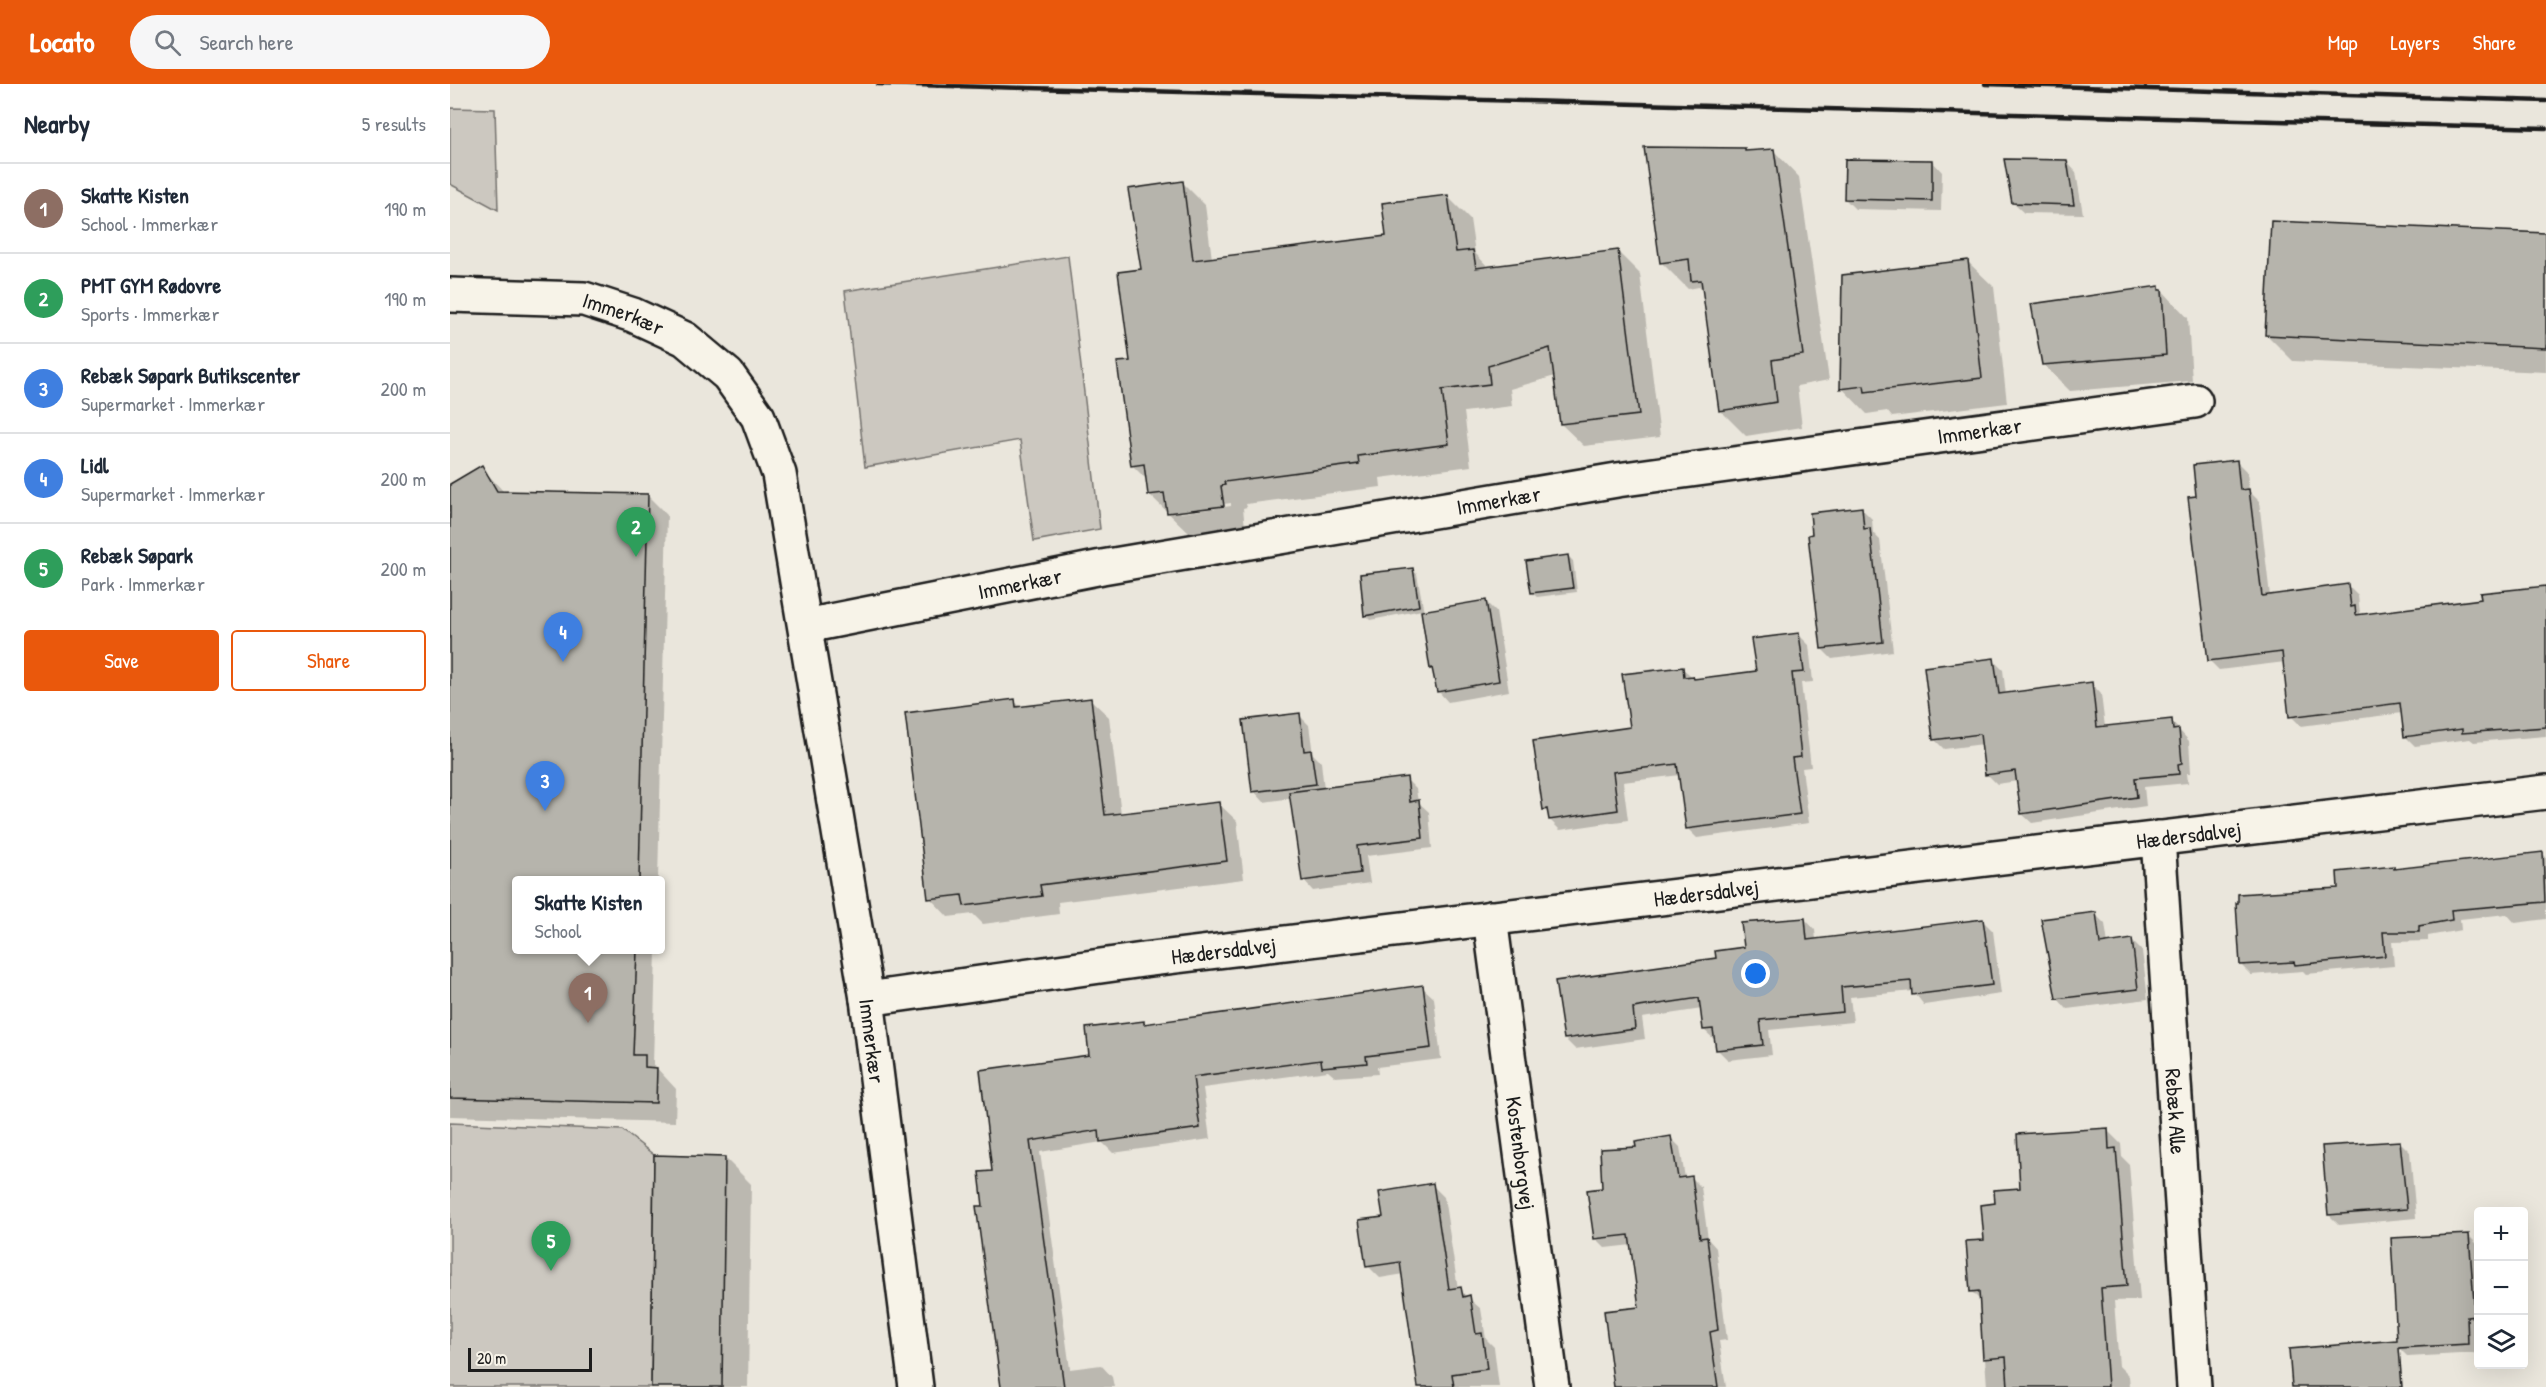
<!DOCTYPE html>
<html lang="en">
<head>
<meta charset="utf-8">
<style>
	body { margin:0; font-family:"Patrick Hand",sans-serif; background:#f6f6f7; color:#1f2937 }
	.controls { position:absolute; right:18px; bottom:18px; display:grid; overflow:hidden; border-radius:6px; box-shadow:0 6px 24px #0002 }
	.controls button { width:54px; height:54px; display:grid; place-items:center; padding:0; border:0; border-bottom:2px solid #e0e1e3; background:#fff; color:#1f2937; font:30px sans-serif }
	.scale { position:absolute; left:18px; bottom:15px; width:124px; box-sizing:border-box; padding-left:6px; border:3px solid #1c1c1c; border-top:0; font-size:16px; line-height:21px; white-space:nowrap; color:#1c1c1c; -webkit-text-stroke:4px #f7f3e8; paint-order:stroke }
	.you { position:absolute; left:1306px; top:890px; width:21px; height:21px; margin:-15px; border:4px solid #fff; border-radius:50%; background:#1a73e8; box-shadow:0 0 0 9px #1a73e833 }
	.badge { display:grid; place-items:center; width:39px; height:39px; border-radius:50%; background:#ea580c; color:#fff; font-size:20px; font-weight:700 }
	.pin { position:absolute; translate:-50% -50px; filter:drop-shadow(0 2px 3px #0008) }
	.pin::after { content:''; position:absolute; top:32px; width:21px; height:18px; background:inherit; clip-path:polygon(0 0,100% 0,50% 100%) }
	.popup { position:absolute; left:62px; top:792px; width:153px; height:78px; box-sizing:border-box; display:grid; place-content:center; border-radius:6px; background:#fff; filter:drop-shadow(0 2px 4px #0005); font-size:20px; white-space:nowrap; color:#747a83 }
	.popup b { font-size:22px; color:#1f2937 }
	.popup::after { content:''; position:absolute; left:50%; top:100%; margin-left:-12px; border:12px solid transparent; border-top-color:#fff }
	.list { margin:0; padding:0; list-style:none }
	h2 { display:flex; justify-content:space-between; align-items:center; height:78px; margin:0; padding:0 24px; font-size:26px }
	h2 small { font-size:20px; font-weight:400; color:#747a83 }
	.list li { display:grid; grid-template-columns:39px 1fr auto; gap:18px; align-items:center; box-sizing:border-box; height:90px; padding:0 24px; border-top:2px solid #e0e1e3 }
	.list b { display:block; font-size:22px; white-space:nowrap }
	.list p { margin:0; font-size:20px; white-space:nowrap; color:#747a83 }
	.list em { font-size:20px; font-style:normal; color:#747a83 }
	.actions { display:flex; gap:12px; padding:18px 24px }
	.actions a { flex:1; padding:14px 0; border:2px solid #ea580c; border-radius:6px; text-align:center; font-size:21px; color:#ea580c }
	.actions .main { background:#ea580c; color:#fff }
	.icon { flex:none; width:33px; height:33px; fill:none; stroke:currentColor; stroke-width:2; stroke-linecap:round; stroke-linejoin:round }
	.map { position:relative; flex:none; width:2096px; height:1303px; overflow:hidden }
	header { display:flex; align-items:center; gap:36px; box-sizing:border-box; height:84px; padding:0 30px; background:#ea580c; color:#fff }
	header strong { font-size:28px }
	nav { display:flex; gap:33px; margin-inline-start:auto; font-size:21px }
	.search { width:420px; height:54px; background:#f6f6f7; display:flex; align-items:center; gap:15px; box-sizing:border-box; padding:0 21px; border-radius:33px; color:#747a83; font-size:22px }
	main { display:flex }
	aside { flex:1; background:#fff }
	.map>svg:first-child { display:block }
</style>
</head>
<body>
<header>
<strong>Locato</strong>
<div class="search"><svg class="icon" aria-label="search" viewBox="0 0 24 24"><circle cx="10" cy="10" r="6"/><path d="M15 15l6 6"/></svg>Search here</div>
<nav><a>Map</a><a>Layers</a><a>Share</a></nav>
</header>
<main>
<aside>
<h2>Nearby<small>5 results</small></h2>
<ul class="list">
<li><span class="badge" style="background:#8d6e63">1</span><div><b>Skatte Kisten</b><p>School · Immerkær</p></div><em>190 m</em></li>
<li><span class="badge" style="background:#2e9e5b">2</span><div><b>PMT GYM Rødovre</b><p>Sports · Immerkær</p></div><em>190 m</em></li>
<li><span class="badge" style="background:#3f7fe0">3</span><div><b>Rebæk Søpark Butikscenter</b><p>Supermarket · Immerkær</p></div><em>200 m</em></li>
<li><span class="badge" style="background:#3f7fe0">4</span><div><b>Lidl</b><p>Supermarket · Immerkær</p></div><em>200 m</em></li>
<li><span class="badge" style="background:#2e9e5b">5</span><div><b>Rebæk Søpark</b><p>Park · Immerkær</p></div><em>200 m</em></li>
</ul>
<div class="actions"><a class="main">Save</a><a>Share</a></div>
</aside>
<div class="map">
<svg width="2096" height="1303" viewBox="0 0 2096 1303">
	<rect width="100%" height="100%" fill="#eae6dc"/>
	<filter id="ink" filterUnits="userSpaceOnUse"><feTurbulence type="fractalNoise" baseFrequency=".0167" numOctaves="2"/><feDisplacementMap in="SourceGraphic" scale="12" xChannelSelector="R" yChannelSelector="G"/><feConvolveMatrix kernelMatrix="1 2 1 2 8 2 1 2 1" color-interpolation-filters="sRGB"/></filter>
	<g filter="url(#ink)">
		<g fill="#ccc8c0" stroke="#74726e" stroke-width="1.5">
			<polygon points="0,24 45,25 48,126 0,100"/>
			<polygon points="618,172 650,445 584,457 570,356 415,383 395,207"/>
			<polygon points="0,1039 172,1046 204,1071 201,1303 0,1303"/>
		</g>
		<g fill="#0003" fill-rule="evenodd">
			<polygon points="1294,65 1297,68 1323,66 1349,93 1379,296 1347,302 1352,343 1296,352 1270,326 1254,208 1249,203 1238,205 1212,179"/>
			<polygon points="1482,77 1492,88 1491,127 1405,125 1395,115"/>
			<polygon points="1616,77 1626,88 1633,130 1574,129 1563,119"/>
			<path d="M 732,98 L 755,121 L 762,175 L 937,153 L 998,113 L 1020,135 L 1025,169 L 1039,184 L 1167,167 L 1190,190 L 1210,353 L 1134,362 L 1111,340 L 1105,292 L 1060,305 L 1062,322 L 1014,328 L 1021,382 L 930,394 L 931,403 L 796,420 L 797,423 L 793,424 L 795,444 L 741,451 L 700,411 L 698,397 L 682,381 L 682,278 L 692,186 ZM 781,419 L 781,422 L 731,429 L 729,426 Z"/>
			<polygon points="2096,151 2096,288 1843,277 1817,251"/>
			<polygon points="1518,178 1544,203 1557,319 1442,333 1437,327 1417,330 1392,304"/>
			<polygon points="1709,203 1738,234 1742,297 1620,307 1593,280"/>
			<polygon points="1787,378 1797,388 1799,407 1809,417 1820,512 1898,502 1908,512 1910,529 1912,531 2032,516 2096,503 2096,652 2024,658 2020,655 1965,662 1955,652 1952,629 1851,642 1841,632 1835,578 1769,586 1759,576 1748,413"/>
			<polygon points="31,383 54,408 198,412 217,431 208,796 66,796 66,866 206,866 203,980 226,1005 225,1038 0,1032 0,402"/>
			<polygon points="1412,425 1422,435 1423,449 1430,456 1443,567 1382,575 1372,565"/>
			<polygon points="1118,472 1123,477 1127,508 1087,513 1082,509"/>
			<polygon points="962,486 967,490 974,528 1036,518 1046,528 1059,607 998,618 988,607 984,587 981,584 972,526 921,536 916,531"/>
			<polygon points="1349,551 1359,561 1363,598 1351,599 1361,683 1352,684 1359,739 1247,754 1237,744 1230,691 1173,698 1178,736 1110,746 1100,736 1100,731 1094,725 1182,644 1232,584 1246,596 1307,588"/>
			<polygon points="1543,576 1553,586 1556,611 1642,600 1651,610 1655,643 1721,637 1739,657 1741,689 1737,689 1738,699 1694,703 1696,722 1582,739 1572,730 1568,697 1547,700 1537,690 1533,660 1494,665 1484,655"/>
			<polygon points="640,615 659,633 671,730 768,719 787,737 794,795 608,818 609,830 533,840 523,830 498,833 480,814 564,617 572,624"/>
			<polygon points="849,631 859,641 863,670 871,678 874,705 956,695 966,705 968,718 979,728 982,764 916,772 920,799 863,807 853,796 842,714 814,718 804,707"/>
			<polygon points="2093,770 2096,773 2096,835 2065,839 2057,830 2010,835 2011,846 1978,852 1978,857 1942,858 1944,882 1856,890 1853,887 1801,891 1791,881 1889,805 1943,784 1946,786"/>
			<polygon points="1645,830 1655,840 1658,860 1682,857 1692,867 1698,915 1617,925 1607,914"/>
			<polygon points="1355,835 1365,846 1366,856 1533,837 1543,847 1551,910 1474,921 1463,907 1400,913 1403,938 1319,946 1322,971 1278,976 1268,966 1265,956 1254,946 1252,925 1192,934 1195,955 1125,965 1115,955 1267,876 1296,865"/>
			<polygon points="972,903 984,914 991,975 927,983 928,990 885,993 878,987 753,1004 760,1055 663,1069 652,1058 590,1068 620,1285 651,1281 662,1293 664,1303 552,1303 535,1123 544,1088 641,972 693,939 696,941"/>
			<polygon points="1657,1046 1671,1060 1672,1073 1679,1080 1690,1216 1664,1217 1669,1282 1679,1292 1680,1303 1537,1303 1531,1217 1521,1207 1546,1121"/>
			<polygon points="1220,1053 1230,1063 1235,1094 1241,1093 1251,1103 1258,1155 1266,1164 1277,1256 1269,1257 1276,1303 1163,1303 1190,1224 1182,1161 1155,1164 1146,1155 1153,1105 1188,1064"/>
			<polygon points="1950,1058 1960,1068 1966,1134 1889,1141 1879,1131"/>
			<polygon points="275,1074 301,1100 298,1303 203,1303"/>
			<polygon points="982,1101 994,1113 1008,1205 1031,1225 1036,1255 1044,1263 1049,1303 970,1303 954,1190 930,1194 918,1182 934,1134"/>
			<polygon points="2018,1151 2028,1161 2028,1169 2027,1269 1958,1273 1949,1264"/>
		</g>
		<g fill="#b6b4ac" stroke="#1c1c1c" stroke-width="1.5">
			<polygon points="1194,63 1295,64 1295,67 1324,65 1353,271 1322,276 1327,318 1269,327 1251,196 1241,197 1239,175 1210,179"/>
			<polygon points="1395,75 1482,76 1482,117 1394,115"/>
			<polygon points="1554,75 1617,76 1624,121 1562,119"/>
			<polygon points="733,97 743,176 936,152 932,119 998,111 1006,168 1023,166 1026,184 1168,166 1189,331 1110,340 1100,264 1038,282 1040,300 992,306 999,360 908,372 909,380 774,398 775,401 771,402 774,422 717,429 714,409 698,411 694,380 681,382 667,278 680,277 668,188 691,185 678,105"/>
			<polygon points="1821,137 2096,149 2096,264 1815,251"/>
			<polygon points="1518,176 1532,294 1415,308 1414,302 1390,305 1392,191"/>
			<polygon points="1709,202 1709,206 1712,206 1716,271 1592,281 1581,220"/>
			<polygon points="1787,376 1790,406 1799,405 1812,512 1898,500 1901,523 1905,522 1906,531 2031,515 2030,509 2096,502 2096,643 2012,649 2012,645 1954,653 1950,619 1839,633 1832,568 1758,577 1738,413 1746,412 1743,381"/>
			<polygon points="32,381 47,407 198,410 189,796 66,796 66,866 187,866 183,971 195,971 195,983 207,984 206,1019 0,1014 0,400"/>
			<polygon points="1412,423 1414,445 1420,444 1433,558 1371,565 1358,451 1362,450 1360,429"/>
			<polygon points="1118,471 1123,504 1081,509 1076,477"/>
			<polygon points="963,484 969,522 914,532 910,490"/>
			<polygon points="1036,516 1049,597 987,608 982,584 980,585 971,527"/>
			<polygon points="1349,549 1354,588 1342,589 1351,673 1342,674 1350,730 1236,745 1227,680 1163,688 1168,726 1099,736 1097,725 1093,726 1083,657 1180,643 1172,590 1233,583 1234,593 1243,592 1244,595 1306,587 1301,555"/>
			<polygon points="1544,574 1549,610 1642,598 1647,643 1722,635 1723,646 1729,645 1732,679 1728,680 1729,690 1685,694 1687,713 1571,730 1565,687 1535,691 1530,650 1483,656 1474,583"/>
			<polygon points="641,614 655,731 769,718 777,777 590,801 592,812 514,822 512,811 478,815 455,629 565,615 566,623"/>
			<polygon points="850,629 854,667 861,666 866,700 802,708 793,636"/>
			<polygon points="957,693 960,718 969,716 973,754 907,762 910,789 852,797 839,708"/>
			<polygon points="2093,768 2095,818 2001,826 2002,836 1969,842 1969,848 1933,848 1935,872 1845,881 1844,878 1790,881 1786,819 1788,819 1788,810 1888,804 1887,788 1944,782 1944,785"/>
			<polygon points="1646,828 1650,860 1682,855 1688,905 1606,915 1591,835"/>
			<polygon points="1355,834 1357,856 1533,835 1542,901 1462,911 1461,897 1391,903 1393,928 1310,936 1313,961 1266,966 1263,945 1253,946 1249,914 1183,924 1185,945 1114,955 1105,897 1266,874 1265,867 1294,863 1291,839"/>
			<polygon points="973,901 981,964 916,972 917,979 872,983 871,976 743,993 750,1044 650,1058 649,1046 580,1057 614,1303 551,1303 526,1122 533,1122 529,1088 542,1087 530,986 639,971 636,944 694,937 694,940"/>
			<polygon points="1658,1044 1659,1065 1666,1064 1677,1202 1651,1204 1658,1303 1558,1303 1556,1273 1533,1275 1529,1207 1520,1208 1516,1157 1534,1156 1531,1121 1545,1119 1544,1106 1570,1104 1567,1050"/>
			<polygon points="1221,1052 1228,1094 1242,1092 1250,1154 1257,1153 1268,1246 1260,1248 1268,1303 1164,1303 1154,1227 1189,1223 1179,1151 1144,1155 1137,1106 1152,1104 1150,1065 1186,1063 1185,1058"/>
			<polygon points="1950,1057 1957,1125 1878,1131 1872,1062"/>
			<polygon points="204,1071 275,1073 272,1303 201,1303"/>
			<polygon points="983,1099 999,1205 1011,1203 1013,1213 1020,1211 1026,1250 1032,1249 1037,1285 1002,1290 1004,1303 968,1303 950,1178 916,1183 909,1136 933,1133 929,1108"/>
			<polygon points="2019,1150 2025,1232 2017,1233 2018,1260 1949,1264 1952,1303 1842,1303 1839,1265 1947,1256 1941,1154"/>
		</g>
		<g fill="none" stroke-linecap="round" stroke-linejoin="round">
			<g stroke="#1c1c1c" stroke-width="38">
				<g id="minor">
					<path id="s1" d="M 0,211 L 134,215 L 183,231 L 235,255 L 278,291 L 308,333 L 329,390 L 417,915 L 466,1303"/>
					<path id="s2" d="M 356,542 L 652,483 L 1167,396 L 1745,317"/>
					<path id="s3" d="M 1708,754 L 1744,1303"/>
					<path id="s4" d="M 1040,834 L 1102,1303"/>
					<path id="s5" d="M 417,915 L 693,876 L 2096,708"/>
				</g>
			</g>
			<use href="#minor" stroke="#f7f3e8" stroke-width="33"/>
			<g stroke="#1c1c1c" stroke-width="4.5">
				<polyline points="428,0 2096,44"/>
				<polyline points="1535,0 2096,17"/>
			</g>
		</g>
	</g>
	<g text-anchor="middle" stroke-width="6" stroke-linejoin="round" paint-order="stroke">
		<g font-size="22" fill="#1c1c1c" stroke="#f7f3e8">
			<text dy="8" stroke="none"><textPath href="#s1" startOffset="176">Immerkær</textPath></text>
			<text dy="8" stroke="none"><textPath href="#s2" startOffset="1190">Immerkær</textPath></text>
			<text dy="8" stroke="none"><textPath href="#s2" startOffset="704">Immerkær</textPath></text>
			<text dy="8" stroke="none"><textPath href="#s2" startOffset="218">Immerkær</textPath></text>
			<text dy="8" stroke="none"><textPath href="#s5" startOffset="1332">Hædersdalvej</textPath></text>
			<text dy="8" stroke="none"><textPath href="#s5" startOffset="846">Hædersdalvej</textPath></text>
			<text dy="8" stroke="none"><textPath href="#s5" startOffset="360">Hædersdalvej</textPath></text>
			<text dy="8" stroke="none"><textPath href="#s1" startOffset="986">Immerkær</textPath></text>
			<text dy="8" stroke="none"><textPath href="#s3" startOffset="274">Rebæk Alle</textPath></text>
			<text dy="8" stroke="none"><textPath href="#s4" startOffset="237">Kostenborgvej</textPath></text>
		</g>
	</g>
</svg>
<div class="controls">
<button>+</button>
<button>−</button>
<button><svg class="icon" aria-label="layers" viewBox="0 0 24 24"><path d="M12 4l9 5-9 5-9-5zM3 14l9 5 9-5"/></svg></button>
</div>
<div class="scale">20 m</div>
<div class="you"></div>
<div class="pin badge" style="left:138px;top:939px;background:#8d6e63">1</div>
<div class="popup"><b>Skatte Kisten</b>School</div>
<div class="pin badge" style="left:186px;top:473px;background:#2e9e5b">2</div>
<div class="pin badge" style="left:95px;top:727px;background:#3f7fe0">3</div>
<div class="pin badge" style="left:113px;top:578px;background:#3f7fe0">4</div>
<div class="pin badge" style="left:101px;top:1187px;background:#2e9e5b">5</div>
</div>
</main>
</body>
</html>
